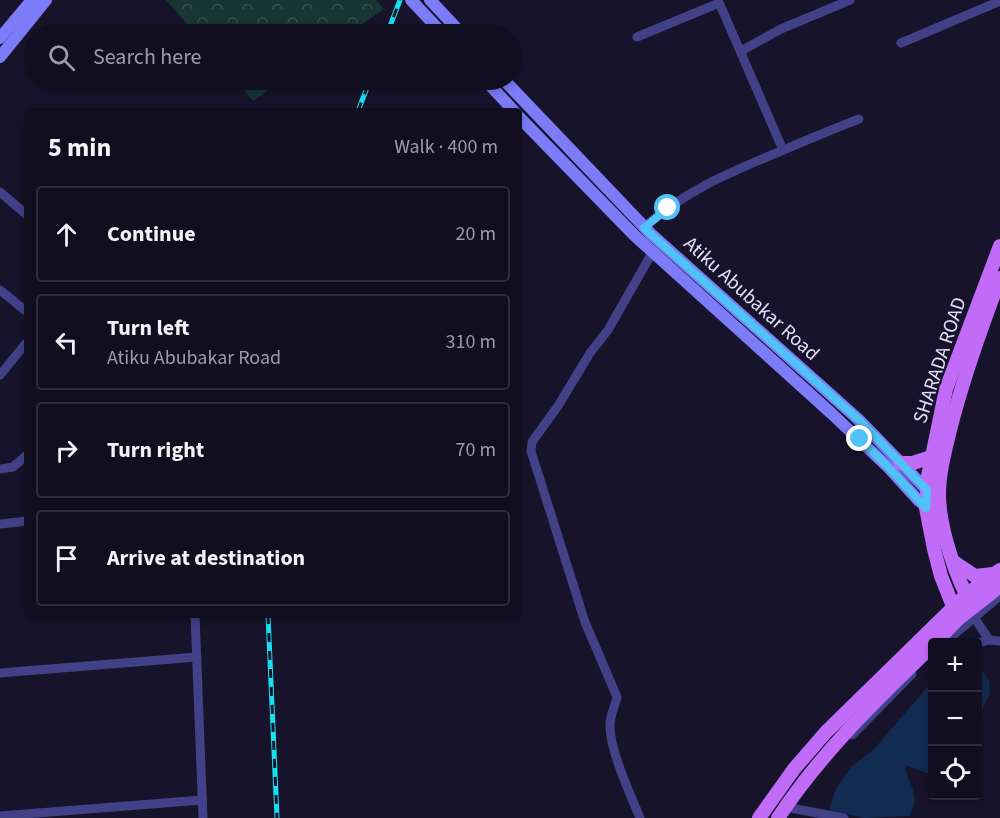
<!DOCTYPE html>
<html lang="en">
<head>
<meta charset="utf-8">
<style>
	body { margin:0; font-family:"Source Sans 3",sans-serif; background:#1a1729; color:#f1f3f6 }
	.controls { position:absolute; right:18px; bottom:18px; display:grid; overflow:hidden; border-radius:6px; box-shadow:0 3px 9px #0003 }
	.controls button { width:54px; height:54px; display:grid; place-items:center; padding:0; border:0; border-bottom:2px solid #302e3e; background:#110e20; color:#f1f3f6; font:30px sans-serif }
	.stop { position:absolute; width:18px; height:18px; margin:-14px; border:4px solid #4fc3f7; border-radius:50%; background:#fff }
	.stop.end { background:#4fc3f7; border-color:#fff; box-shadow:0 2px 6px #0008 }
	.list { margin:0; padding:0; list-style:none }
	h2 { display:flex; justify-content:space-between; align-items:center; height:78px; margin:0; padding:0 24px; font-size:26px }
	h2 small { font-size:20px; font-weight:400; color:#9c9ca5 }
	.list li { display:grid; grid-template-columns:39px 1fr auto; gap:18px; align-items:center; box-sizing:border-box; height:96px; margin:0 12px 12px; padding:0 12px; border:2px solid #302e3e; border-radius:6px }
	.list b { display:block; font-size:22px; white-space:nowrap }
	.list p { margin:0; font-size:20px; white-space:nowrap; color:#9c9ca5 }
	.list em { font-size:20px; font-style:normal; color:#9c9ca5 }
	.icon { flex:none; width:33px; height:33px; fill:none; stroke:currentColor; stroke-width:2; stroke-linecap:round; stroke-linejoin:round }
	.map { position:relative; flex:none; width:1000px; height:818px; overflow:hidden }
	.search { position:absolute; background:#110e20; box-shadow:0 3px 9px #0003; left:24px; top:24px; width:498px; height:66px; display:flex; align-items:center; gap:15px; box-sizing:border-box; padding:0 21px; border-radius:33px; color:#9c9ca5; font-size:22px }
	.panel { position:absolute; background:#110e20; box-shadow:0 3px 9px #0003; left:24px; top:108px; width:498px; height:510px; border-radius:6px }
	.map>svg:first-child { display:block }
</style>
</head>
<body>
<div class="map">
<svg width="1000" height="818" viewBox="0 0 1000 818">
	<defs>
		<pattern id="forest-crowns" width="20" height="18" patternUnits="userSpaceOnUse" patternTransform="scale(1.5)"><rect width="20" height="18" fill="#163533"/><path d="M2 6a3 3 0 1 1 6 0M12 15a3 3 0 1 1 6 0" fill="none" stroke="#385251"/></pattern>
	</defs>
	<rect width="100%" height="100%" fill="#17132b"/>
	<g fill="url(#forest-crowns)">
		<polygon points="166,0 376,0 384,9 348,34 196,34"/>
		<polygon points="235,80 283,80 253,101"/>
	</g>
	<g fill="#122b50">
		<polygon points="978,664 989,681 990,694 983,707 980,769 978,771"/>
		<path d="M 932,682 L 932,775 L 905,765 C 908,786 922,795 909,816 L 864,818 L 829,810 L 836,788 L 851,767 L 874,749 Z"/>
	</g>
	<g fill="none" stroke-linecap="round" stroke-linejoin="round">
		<g stroke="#424188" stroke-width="9">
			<polyline points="718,0 783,150"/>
			<polyline points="637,37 719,3"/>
			<polyline points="901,43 1000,1"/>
			<polyline points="741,51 781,29 850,0"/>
			<polyline points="0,192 27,215"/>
			<path d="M 644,227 C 688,189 729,173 781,151 C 807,140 833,129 859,119"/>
			<polyline points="0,290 27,312"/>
			<polyline points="0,375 27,342"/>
			<polyline points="0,469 13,467 27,455"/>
			<polyline points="0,524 27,521"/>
			<polyline points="195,615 203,818"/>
			<polyline points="974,617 989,640"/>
			<polyline points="945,642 1000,596"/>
			<polyline points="978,643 989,640 1000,641"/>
			<polyline points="0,673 197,657"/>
			<polyline points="852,735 912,674"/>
			<polyline points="785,807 844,818"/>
			<polyline points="0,816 202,800"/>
			<path d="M 640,818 C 630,793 609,749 610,724 C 610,716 615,706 617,697 L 585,622 L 531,451 L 532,442 L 558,406 L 590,353 L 608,330 L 652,253"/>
		</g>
		<g stroke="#7c7bf8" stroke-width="12">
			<polyline points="411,0 443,34"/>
			<polyline points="430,0 462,34"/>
			<polyline points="0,38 32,0"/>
			<polyline points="0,57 46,0"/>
			<polyline points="485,80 514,111"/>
			<polyline points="504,80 651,234 859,420 927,490 933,493"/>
			<polyline points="519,117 635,236 831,413 889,468 919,501 931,510"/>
		</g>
		<g stroke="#c16cf8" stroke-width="14">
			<polyline points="900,463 913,463 931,457"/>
			<polyline points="954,562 975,576 993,574"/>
			<path d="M 973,607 C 956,579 939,527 939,494 C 939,473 945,451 950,430 C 963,378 981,328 1000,278"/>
			<polyline points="958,619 941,576 934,549 926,508 928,476 946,389 1000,246"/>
			<polyline points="936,642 958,619 1000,586"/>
			<polyline points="759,818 794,769 826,732 966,595 1000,570"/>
			<path d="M 778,818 C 821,753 876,700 932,646"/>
		</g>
		<g stroke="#15e1f3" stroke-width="5">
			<g id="rail">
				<polyline points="387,34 400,0"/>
				<polyline points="358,111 370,80"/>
				<polyline points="268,615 277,818"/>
			</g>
		</g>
		<use href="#rail" stroke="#17132b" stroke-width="3" stroke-dasharray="9" stroke-linecap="butt"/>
	</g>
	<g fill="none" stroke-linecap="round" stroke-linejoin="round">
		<polyline stroke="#4fc3f7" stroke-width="8" points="668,208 644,228 859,420 927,490 926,508 889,468 860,439"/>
	</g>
	<g text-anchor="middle" stroke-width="4.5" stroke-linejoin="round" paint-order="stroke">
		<g font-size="20" fill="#e2dffd" stroke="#17132b">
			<text transform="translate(752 298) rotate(42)" y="7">Atiku Abubakar Road</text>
			<text transform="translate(939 360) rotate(-72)" y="7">SHARADA ROAD</text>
		</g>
	</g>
</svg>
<div class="controls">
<button>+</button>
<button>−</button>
<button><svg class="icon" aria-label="locate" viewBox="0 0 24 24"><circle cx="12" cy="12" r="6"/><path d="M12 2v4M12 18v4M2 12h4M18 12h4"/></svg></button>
</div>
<div class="stop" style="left:668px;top:208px"></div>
<div class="stop end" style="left:860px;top:439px"></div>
<div class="search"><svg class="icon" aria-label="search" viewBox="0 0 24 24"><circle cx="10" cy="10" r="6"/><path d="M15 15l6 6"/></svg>Search here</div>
<section class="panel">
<h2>5 min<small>Walk · 400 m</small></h2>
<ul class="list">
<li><svg class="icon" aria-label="ahead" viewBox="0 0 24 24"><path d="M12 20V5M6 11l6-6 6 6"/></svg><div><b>Continue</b></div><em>20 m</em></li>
<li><svg class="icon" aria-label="left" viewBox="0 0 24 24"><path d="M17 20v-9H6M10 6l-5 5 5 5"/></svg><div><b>Turn left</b><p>Atiku Abubakar Road</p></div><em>310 m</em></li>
<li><svg class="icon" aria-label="right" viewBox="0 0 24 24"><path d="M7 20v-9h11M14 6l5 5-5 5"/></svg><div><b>Turn right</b></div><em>70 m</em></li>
<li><svg class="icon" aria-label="arrive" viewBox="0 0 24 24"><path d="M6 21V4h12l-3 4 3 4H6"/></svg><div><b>Arrive at destination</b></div></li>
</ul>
</section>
</div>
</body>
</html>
